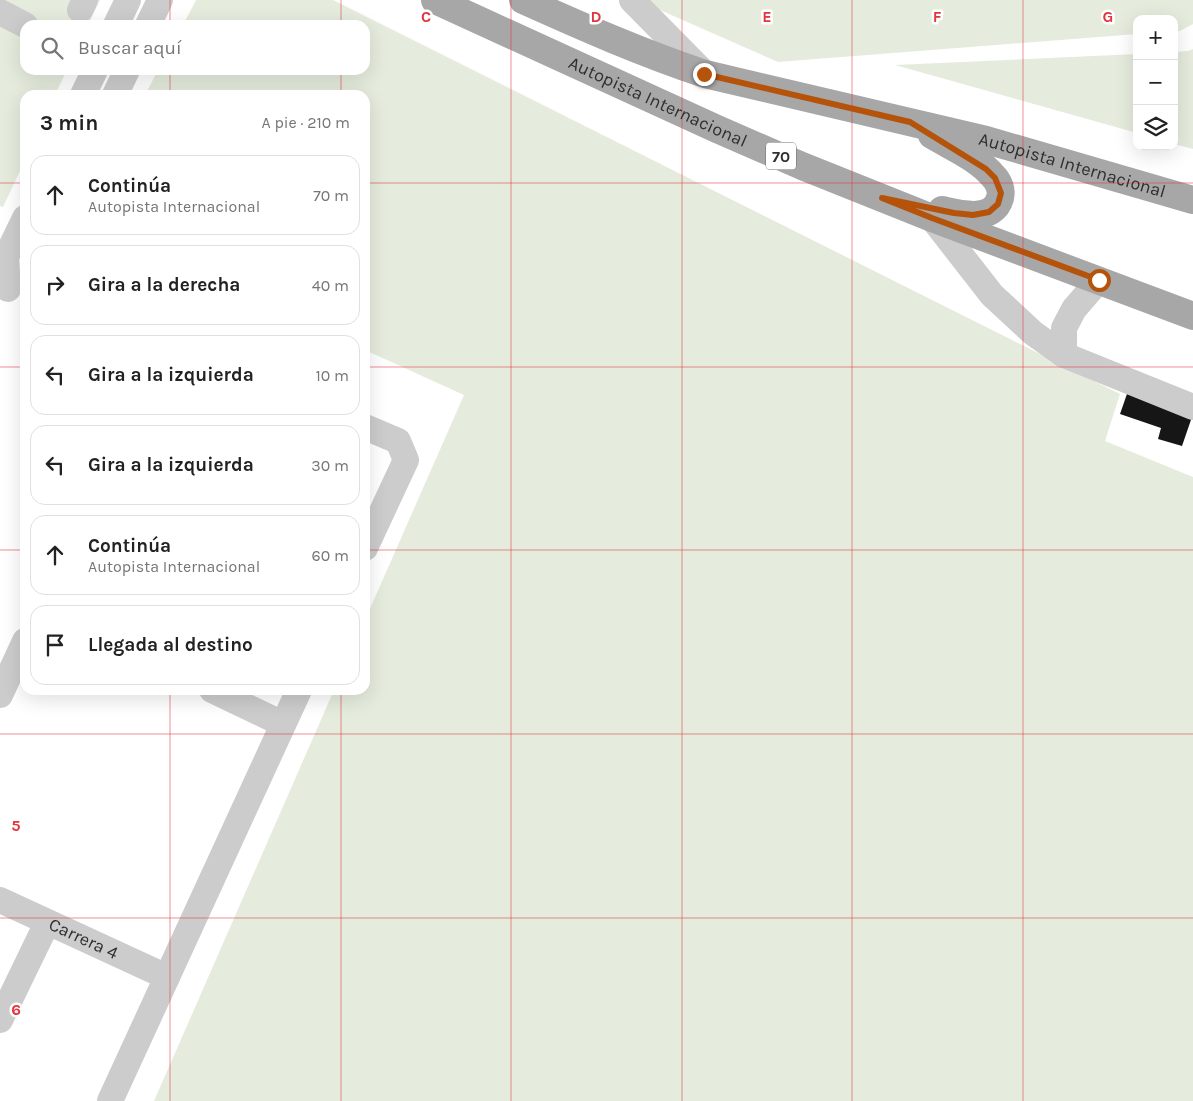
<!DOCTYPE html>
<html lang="es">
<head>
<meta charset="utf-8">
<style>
	body { margin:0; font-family:Karla,sans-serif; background:#f6f6f6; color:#222 }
	.controls { position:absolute; right:15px; top:15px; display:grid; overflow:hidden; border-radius:10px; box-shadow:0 5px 20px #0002 }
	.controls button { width:45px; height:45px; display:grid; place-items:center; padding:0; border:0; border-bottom:1px solid #e0e0e0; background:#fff; color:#222; font:25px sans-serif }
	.stop { position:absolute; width:15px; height:15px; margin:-11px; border:4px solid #b45309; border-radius:50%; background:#fff }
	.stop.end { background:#b45309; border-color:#fff; box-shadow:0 1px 5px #0008 }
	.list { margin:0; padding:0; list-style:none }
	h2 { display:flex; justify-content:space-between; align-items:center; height:65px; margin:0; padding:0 20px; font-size:21px }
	h2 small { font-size:16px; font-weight:400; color:#767676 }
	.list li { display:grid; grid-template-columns:32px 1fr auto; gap:15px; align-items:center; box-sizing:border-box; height:80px; margin:0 10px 10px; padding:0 10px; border:1px solid #e0e0e0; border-radius:15px }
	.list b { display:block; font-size:19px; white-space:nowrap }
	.list p { margin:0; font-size:16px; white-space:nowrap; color:#767676 }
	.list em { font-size:16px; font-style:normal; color:#767676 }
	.icon { flex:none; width:28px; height:28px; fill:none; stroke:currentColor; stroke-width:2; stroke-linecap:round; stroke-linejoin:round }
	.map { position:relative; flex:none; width:1193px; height:1101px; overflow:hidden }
	.search { position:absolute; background:#fff; box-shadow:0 5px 20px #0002; left:20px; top:20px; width:350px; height:55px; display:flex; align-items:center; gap:12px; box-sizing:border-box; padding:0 18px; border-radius:15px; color:#767676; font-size:19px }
	.panel { position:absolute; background:#fff; box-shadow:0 5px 20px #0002; left:20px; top:90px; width:350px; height:605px; border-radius:15px }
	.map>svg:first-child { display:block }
</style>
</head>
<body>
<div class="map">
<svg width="1193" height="1101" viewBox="0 0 1193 1101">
	<rect width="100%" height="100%" fill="#fff"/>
	<g fill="#e5ecdd">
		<polygon points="0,0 100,0 88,25 25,25 25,70 67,70 55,95 25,95 25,160 3,207 0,206"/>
		<polygon points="196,0 333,0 1120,394 1105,441 1193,477 1193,1101 154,1101 334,690 365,690 365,620 464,395 365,350 365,95 145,95 158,70 365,70 365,25 183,25"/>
		<polygon points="637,0 1193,0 1193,24 1180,31 1174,31 1174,19 1137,19 1137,34 778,62"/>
		<polygon points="1193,49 1193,149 1174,144 1174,52 1188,51"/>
		<polygon points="1137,54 1137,133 895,65"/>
	</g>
	<polygon fill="#161616" points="1128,391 1193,414 1182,446 1158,439 1161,428 1120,414"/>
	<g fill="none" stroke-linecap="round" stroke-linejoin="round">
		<g stroke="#ccc" stroke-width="26">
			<polyline points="632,0 705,74"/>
			<polyline points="80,10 85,0"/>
			<polyline points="0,12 25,25"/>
			<polyline points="116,25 128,0"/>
			<polyline points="148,25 160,0"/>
			<polyline points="83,95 95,70"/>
			<polyline points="115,95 127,70"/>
			<polyline points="932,218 992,295 1033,333 1064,355 1193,407"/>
			<polyline points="8,289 6,257 25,218"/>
			<polyline points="1064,355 1064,328 1074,309 1099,280"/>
			<polyline points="365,427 398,441 406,460 365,548"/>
			<polyline points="212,690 283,724"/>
			<polyline points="0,695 25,641"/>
			<path id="s1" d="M 0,900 L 167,977"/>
			<polyline points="0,1020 47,923"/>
			<polyline points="110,1101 299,690"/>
		</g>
		<g stroke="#a7a7a7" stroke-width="28">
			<path id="s2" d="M 435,0 L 717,129 L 802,166 L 932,218 L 1193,316"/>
			<path id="s3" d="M 523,0 C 583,27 642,53 705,74 L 986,140 L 1193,200"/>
			<path d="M 932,135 C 952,147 978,158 993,176 C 999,182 1002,190 1000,198 C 993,223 960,214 942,210"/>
		</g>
	</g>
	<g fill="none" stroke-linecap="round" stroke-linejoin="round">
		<polyline stroke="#b45309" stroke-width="6" points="704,74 910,122 986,169 995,178 1001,193 998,204 989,212 973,215 954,213 882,198 932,218 1099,280"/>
	</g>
	<path fill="none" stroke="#e1353f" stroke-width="1" stroke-opacity="0.55" d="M 170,0 L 170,25M 341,0 L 341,25M 511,0 L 511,1101M 682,0 L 682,1101M 852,0 L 852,1101M 1023,0 L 1023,1101M 170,70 L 170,95M 341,70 L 341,95M 0,183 L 25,183M 365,183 L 1193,183M 0,367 L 25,367M 365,367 L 1193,367M 0,550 L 25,550M 365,550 L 1193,550M 170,690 L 170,1101M 341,690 L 341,1101M 0,734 L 1193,734M 0,918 L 1193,918"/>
	<g text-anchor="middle" stroke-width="5" stroke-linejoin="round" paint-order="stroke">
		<rect fill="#fff" stroke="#6d6d6d" stroke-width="1" x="766" y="142.5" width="30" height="27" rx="4"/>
		<g font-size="16" font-weight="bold" fill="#2f2f2f">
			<text x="781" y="162">70</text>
		</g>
		<g font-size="18" fill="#2f2f2f" stroke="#fff">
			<text dy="6" stroke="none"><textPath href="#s2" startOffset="245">Autopista Internacional</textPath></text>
			<text dy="6" stroke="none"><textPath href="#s3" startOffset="575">Autopista Internacional</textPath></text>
			<text dy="6" stroke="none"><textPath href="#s1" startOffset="92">Carrera 4</textPath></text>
		</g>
	</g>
	<g font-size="16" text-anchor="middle" font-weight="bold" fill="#e1353f" stroke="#fff" stroke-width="5" stroke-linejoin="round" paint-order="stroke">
		<text x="426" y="22">C</text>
		<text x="596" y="22">D</text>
		<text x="767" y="22">E</text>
		<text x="937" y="22">F</text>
		<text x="1108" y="22">G</text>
		<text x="16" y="831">5</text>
		<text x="16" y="1015">6</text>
	</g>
</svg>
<div class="controls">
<button>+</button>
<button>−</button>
<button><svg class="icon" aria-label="layers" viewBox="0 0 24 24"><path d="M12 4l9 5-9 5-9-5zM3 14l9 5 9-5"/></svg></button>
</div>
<div class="stop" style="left:1099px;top:280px"></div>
<div class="stop end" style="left:704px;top:74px"></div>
<div class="search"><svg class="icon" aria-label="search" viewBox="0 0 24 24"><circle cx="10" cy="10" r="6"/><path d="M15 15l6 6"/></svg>Buscar aquí</div>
<section class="panel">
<h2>3 min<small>A pie · 210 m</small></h2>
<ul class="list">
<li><svg class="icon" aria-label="ahead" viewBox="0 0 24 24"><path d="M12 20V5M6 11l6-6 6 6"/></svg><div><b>Continúa</b><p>Autopista Internacional</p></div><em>70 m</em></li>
<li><svg class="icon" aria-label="right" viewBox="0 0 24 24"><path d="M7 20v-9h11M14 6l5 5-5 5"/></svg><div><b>Gira a la derecha</b></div><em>40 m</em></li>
<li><svg class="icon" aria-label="left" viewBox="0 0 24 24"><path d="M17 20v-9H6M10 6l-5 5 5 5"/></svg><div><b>Gira a la izquierda</b></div><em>10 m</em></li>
<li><svg class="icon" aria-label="left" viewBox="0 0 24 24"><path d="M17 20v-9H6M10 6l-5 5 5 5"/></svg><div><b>Gira a la izquierda</b></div><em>30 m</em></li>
<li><svg class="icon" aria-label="ahead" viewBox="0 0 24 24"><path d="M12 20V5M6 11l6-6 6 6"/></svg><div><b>Continúa</b><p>Autopista Internacional</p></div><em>60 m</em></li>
<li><svg class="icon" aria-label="arrive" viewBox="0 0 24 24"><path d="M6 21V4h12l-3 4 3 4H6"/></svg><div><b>Llegada al destino</b></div></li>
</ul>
</section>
</div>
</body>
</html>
